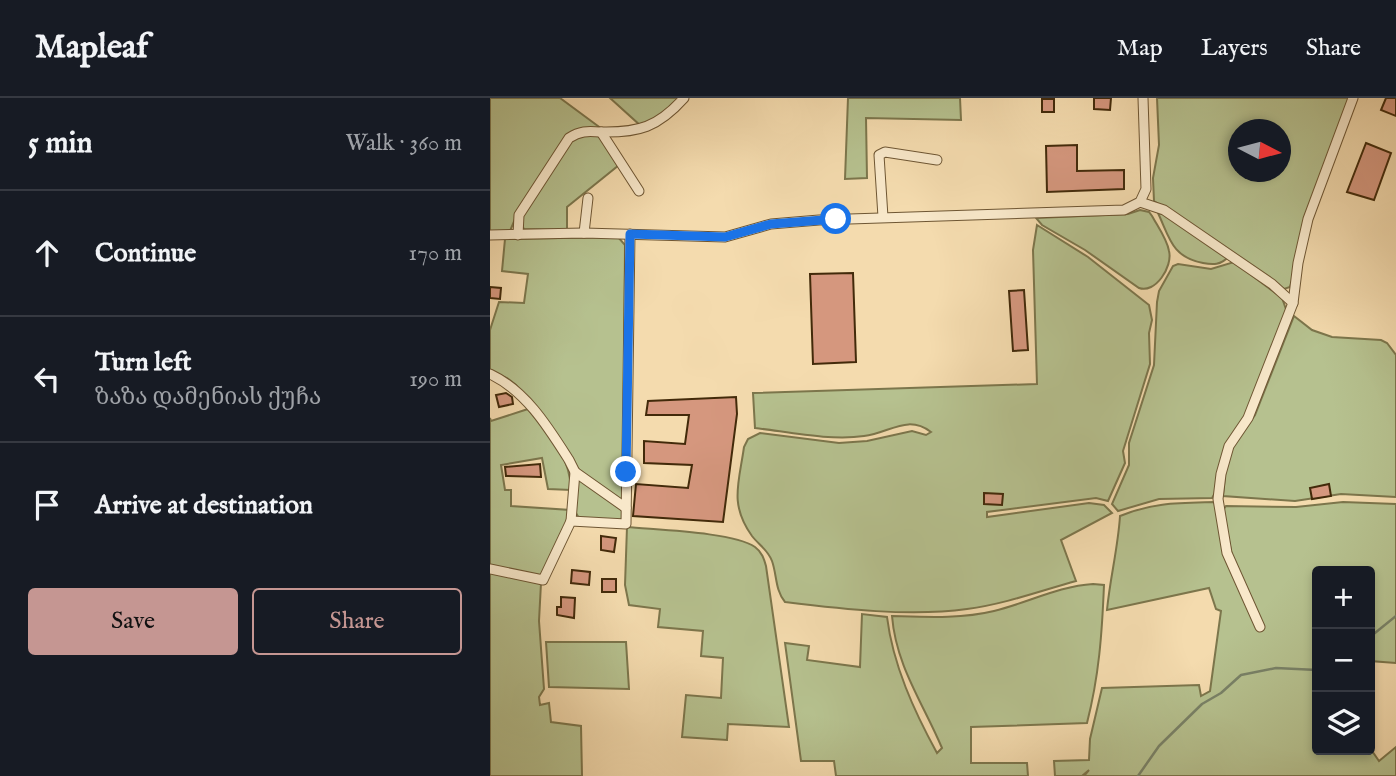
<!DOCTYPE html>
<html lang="en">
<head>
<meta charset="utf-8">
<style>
	body { margin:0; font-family:"IM FELL English","Noto Serif Georgian",serif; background:#242831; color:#f1f3f6 }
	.controls { position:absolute; right:21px; bottom:21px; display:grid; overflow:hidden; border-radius:7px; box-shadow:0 4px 10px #0003 }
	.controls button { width:63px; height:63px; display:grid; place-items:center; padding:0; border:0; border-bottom:2px solid #363941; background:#171b24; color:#f1f3f6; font:35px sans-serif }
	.compass { position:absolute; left:738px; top:21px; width:63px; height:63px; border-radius:50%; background:#171b24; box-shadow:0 4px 10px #0003; rotate:96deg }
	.stop { position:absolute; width:21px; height:21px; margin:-16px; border:5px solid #1a73e8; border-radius:50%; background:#fff }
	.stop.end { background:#1a73e8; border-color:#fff; box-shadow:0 2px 7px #0008 }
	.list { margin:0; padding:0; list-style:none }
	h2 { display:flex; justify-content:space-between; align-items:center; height:91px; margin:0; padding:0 28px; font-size:30px }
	h2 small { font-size:23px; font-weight:400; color:#9ea1a6 }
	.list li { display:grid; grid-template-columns:46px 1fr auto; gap:21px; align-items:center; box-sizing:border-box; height:126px; padding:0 28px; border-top:2px solid #363941 }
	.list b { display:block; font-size:26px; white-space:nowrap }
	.list p { margin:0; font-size:23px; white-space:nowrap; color:#9ea1a6 }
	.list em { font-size:23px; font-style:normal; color:#9ea1a6 }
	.actions { display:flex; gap:14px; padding:21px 28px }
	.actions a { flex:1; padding:16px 0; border:2px solid #c59692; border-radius:7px; text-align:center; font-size:24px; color:#c59692 }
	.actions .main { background:#c59692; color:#111 }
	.icon { flex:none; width:38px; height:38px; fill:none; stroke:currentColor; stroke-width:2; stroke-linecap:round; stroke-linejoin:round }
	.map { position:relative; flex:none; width:906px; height:678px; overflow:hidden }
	header { display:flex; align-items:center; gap:42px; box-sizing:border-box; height:98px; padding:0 35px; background:#171b24; border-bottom:2px solid #363941 }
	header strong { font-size:33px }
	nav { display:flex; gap:38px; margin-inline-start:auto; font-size:24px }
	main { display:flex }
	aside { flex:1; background:#171b24 }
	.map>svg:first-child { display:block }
</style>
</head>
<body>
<header>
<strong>Mapleaf</strong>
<nav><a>Map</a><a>Layers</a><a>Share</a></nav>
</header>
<main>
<aside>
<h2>5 min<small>Walk · 360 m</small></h2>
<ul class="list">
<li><svg class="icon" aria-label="ahead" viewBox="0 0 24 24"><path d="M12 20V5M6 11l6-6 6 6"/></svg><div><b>Continue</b></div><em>170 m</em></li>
<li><svg class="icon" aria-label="left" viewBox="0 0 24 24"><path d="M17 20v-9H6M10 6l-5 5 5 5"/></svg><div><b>Turn left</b><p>ზაზა დამენიას ქუჩა</p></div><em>190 m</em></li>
<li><svg class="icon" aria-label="arrive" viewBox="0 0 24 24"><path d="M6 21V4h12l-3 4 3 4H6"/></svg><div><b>Arrive at destination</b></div></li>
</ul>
<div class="actions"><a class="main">Save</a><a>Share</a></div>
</aside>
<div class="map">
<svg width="906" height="678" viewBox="0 0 906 678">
	<rect width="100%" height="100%" fill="#f4dbae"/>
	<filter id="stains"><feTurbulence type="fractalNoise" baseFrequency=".00286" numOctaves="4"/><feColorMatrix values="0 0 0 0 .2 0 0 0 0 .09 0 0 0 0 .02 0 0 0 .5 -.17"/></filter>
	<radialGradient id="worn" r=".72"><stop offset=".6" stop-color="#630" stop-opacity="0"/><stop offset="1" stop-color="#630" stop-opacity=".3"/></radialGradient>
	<g fill="#b6c18f" stroke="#7c764c" stroke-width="2" fill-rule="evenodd">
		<polygon points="0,0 70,0 112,31 82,35 28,114 20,133 0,134"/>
		<polygon points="120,0 189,0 166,23 151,28"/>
		<polygon points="358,0 470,0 471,22 376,20 377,80 355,81"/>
		<path d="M 667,0 L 859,0 L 800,189 L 794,191 L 664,103 L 663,80 L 669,47 ZM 748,32 L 790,32 L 790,74 L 748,74 Z"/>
		<polygon points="109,36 129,67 77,109 77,132 34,131 31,126 31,118 81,42 90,37"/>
		<path d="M 650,112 L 659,114 L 662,118 C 668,129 677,141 679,153 C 683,169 665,196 649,190 L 595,152 L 552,127 L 546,120 L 638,116 Z"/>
		<path d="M 668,115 L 673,116 L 738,159 C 731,167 723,167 713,165 C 682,159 680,141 668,115 Z"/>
		<path d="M 547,127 L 598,159 L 659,207 L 662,222 L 659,235 L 660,266 L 633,353 L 635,365 L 618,403 L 606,400 L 497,414 L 497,419 L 599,405 L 614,407 L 622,415 L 571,442 L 586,483 C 550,493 515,506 477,511 C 420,519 352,511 295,504 C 285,492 287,477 282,463 C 278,452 269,447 262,438 C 239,406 249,385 254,349 L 258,341 L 270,335 L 349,345 L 377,343 L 422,333 L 436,337 L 441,334 C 417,316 400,335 374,338 C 341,343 299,334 265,330 L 263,295 L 547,286 L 543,152 Z"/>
		<polygon points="128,139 135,147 133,419 131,423 90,422 86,415 86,368 26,287 17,280 0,273 0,232 9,204 34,205 38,176 12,173 15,141"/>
		<polygon points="744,164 792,200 797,214 725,395 722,400 669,401 628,413 622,406 639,367 639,345 664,267 667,204 669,193 683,168 688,166 721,171"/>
		<polygon points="804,218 822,232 842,239 891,242 897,245 906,257 906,399 851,396 805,403 733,398 736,367 744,346 765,317"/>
		<path d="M 38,311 C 59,337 80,356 81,392 L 58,391 L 52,360 L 11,367 L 15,392 L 21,392 L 21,408 L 80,412 L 76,426 L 53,477 L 48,478 L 0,468 L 0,320 L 1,323 Z"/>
		<path d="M 726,404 L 743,463 L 733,412 L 736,408 L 806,409 L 853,404 L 906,406 L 906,565 L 880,563 L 880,473 L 827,473 L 827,652 L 880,650 L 889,663 L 906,649 L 906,678 L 594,678 L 599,672 L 592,678 L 565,678 L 564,663 L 599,662 L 600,641 L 612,590 L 709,587 L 711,598 L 720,593 L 731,513 L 726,511 L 719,490 L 617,512 C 620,480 628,450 630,418 C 664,404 690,405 726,404 Z"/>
		<path d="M 137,429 C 167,432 243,434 265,449 C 272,454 274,461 276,468 L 299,629 L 238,626 L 237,642 L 192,639 L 196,597 L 231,600 L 233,560 L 211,558 L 213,533 L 168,529 L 170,511 L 139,507 L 135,487 Z"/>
		<polygon points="0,473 51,485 49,523 54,591 49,599 50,607 59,605 61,624 91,628 92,678 0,678"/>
		<path d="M 603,486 L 614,487 C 612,536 609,578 597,625 L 481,629 L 481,665 L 537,665 L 538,678 L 346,678 L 344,663 L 311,663 L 295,545 L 319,548 L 317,562 L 370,569 L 372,516 L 397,519 C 403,567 424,613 447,655 L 452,650 C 433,605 406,568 402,518 C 436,519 471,521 504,513 C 537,505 569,488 603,486 Z"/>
		<polygon points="56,544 136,544 139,591 59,589"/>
	</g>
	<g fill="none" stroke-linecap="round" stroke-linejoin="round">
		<g stroke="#798268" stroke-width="2.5">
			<polyline points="880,539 906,518"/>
			<polyline points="648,678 669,648 712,606 731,595 751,577 786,570 827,572"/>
		</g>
	</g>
	<g fill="#d5977e" stroke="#422a0a" stroke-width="2">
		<polygon points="604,0 621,0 620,12 604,11"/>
		<polygon points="896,0 906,0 906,18 891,12"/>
		<rect x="552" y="1" width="12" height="13"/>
		<polygon points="876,45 901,55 884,102 857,94"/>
		<polygon points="587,47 587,73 634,72 634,91 557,94 556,48"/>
		<polygon points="363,175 366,264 323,266 320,176"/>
		<polygon points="0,189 11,190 10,201 0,200"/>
		<polygon points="534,192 538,252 523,253 519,193"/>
		<polygon points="16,295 22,299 23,306 9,309 6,297"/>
		<polygon points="246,299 247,316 233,424 143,418 146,386 198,390 202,367 154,365 154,343 195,346 199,317 156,317 158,303"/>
		<polygon points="50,366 51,379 16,378 15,369"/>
		<polygon points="839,386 841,398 822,401 820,390"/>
		<polygon points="494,395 513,396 512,407 494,406"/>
		<polygon points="111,438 126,440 124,454 111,452"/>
		<polygon points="82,472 100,474 99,487 81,485"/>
		<rect x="112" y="481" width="14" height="13"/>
		<polygon points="71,499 85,500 84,520 67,517 67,509 71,509"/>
	</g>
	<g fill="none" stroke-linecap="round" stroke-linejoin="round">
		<g stroke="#6e5633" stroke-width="11">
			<g id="street">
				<polyline points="111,34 149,93"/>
				<polyline points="650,104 674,112 782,186 803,205"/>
				<polyline points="393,119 389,57 395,54 447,62"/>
				<polyline points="94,135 98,100"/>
				<polyline points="0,137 94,135 235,139 281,126 329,122 634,112 650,104 656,91 653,0"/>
				<path d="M 28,137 L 29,117 L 79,40 C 90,33 97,33 110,34 C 149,35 168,29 194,0"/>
				<path d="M 0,276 C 36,293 58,329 79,362 L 85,374 L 81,423"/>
				<polyline points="85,374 136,410"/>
				<polyline points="0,471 53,482 81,423 136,426 140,136"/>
				<polyline points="770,529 737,455 728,401 731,376 739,348 758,320 803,205 808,165 818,121 863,0"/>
			</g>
		</g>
		<use href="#street" stroke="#f8e8ca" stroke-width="9"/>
	</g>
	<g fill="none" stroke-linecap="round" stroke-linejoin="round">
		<polyline stroke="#1a73e8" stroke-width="9" points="136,374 140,136 235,139 281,126 346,121"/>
	</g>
	<rect width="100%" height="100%" filter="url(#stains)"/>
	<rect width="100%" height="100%" fill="url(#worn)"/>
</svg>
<div class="controls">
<button>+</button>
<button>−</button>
<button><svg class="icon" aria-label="layers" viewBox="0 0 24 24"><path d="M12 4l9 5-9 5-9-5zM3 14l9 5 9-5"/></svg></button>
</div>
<svg class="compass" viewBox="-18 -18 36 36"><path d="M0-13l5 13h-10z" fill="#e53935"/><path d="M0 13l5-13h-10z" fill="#9ea1a6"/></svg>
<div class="stop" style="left:346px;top:121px"></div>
<div class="stop end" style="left:136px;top:374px"></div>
</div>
</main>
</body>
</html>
